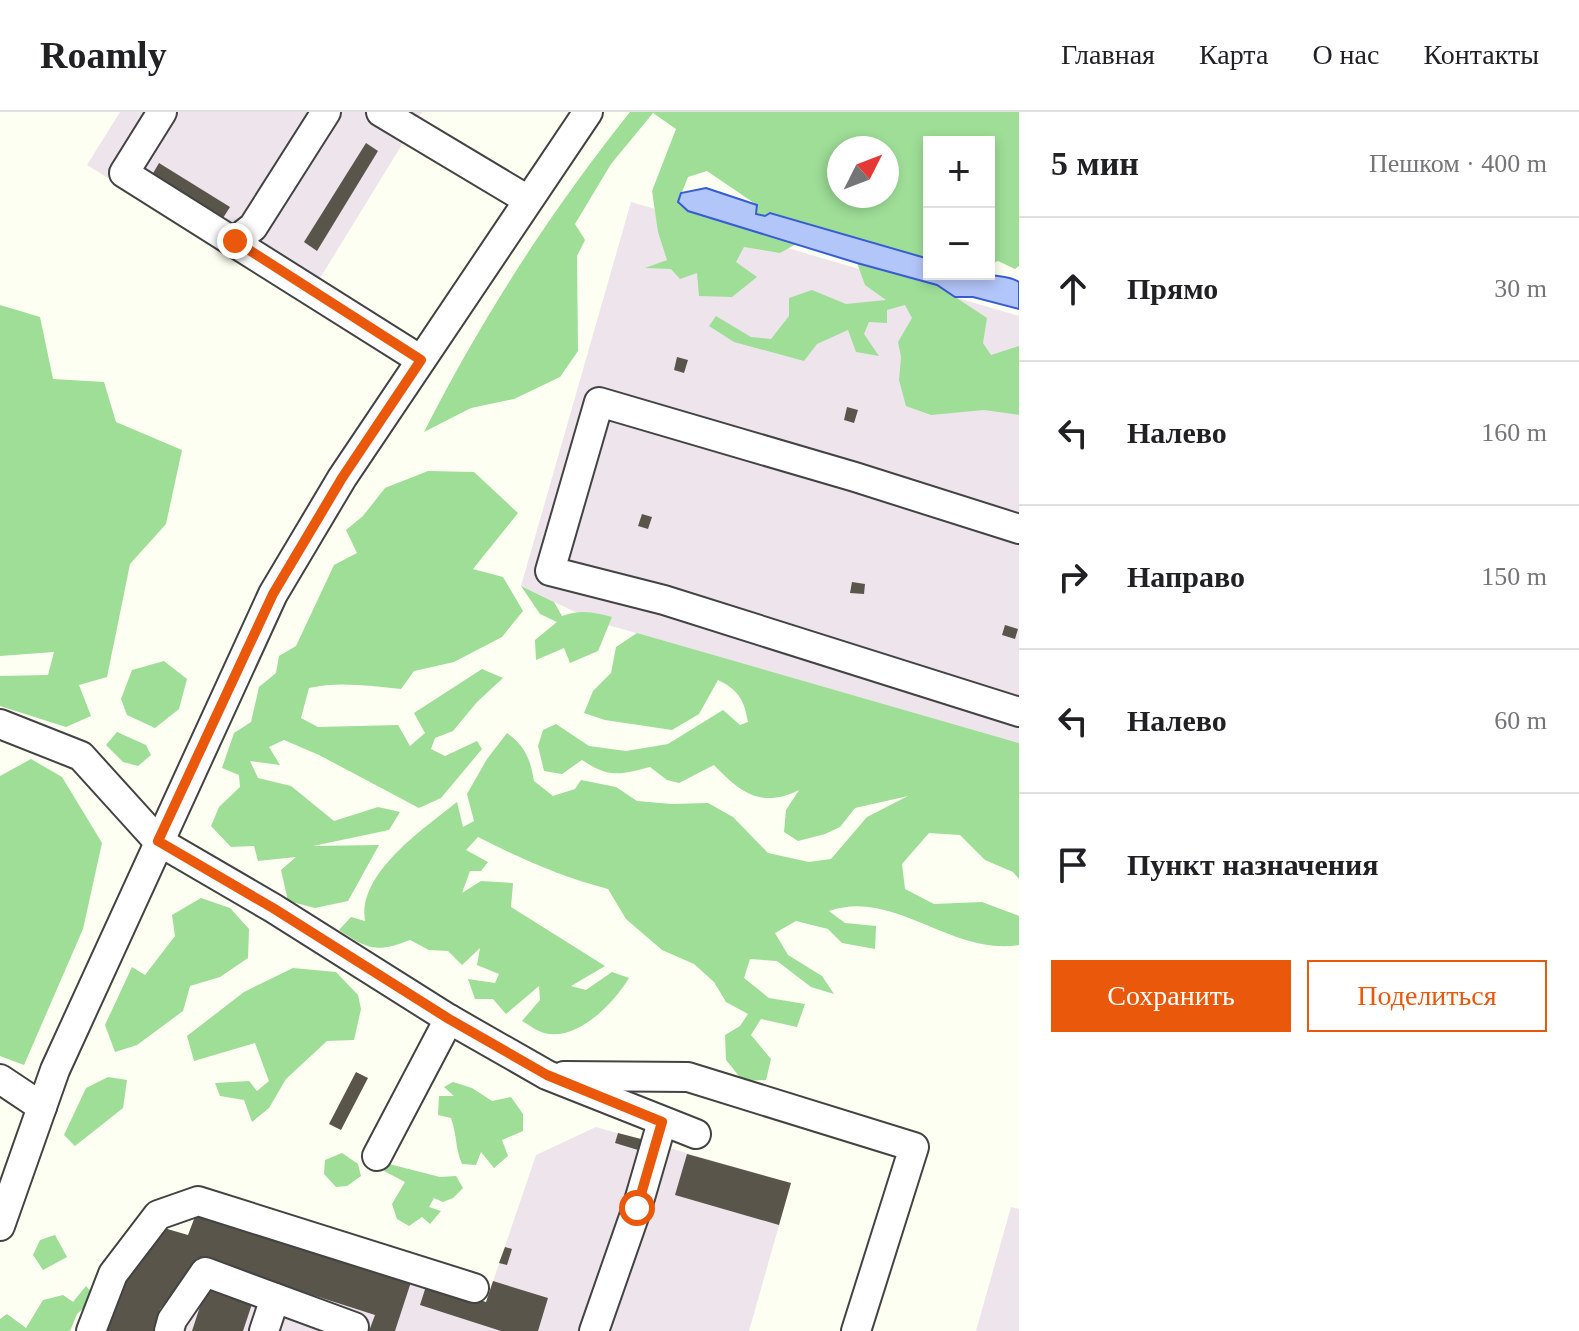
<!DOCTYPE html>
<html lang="ru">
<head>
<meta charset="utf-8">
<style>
	body { margin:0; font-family:"Times New Roman",serif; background:#f2f2f2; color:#202124 }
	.controls { position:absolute; right:24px; top:24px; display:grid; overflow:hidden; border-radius:0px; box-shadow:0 4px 12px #0003 }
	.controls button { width:72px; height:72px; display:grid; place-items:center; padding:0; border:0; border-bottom:2px solid #e0e0e0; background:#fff; color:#202124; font:40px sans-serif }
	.compass { position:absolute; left:827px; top:24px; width:72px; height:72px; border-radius:50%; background:#fff; box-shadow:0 4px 12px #0003; rotate:48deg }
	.stop { position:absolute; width:24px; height:24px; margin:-18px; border:6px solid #ea580c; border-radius:50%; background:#fff }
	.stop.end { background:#ea580c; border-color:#fff; box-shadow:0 2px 8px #0008 }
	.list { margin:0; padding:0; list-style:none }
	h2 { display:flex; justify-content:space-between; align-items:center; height:104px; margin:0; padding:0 32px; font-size:34px }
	h2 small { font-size:26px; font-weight:400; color:#757577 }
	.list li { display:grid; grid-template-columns:52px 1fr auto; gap:24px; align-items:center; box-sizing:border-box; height:144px; padding:0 32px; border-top:2px solid #e0e0e0 }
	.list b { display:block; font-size:30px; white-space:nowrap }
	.list em { font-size:26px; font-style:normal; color:#757577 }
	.actions { display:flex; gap:16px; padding:24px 32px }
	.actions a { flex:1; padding:18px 0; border:2px solid #ea580c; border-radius:0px; text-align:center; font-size:28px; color:#ea580c }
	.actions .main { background:#ea580c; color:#fff }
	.icon { flex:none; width:44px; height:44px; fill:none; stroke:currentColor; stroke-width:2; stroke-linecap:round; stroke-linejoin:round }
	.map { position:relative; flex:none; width:1019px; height:1219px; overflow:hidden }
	header { display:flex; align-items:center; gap:48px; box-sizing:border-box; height:112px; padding:0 40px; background:#fff; border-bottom:2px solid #e0e0e0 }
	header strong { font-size:38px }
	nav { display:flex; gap:44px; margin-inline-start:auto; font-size:28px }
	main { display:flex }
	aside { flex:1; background:#fff }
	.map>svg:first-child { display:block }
</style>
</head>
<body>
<header>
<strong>Roamly</strong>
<nav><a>Главная</a><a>Карта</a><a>О нас</a><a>Контакты</a></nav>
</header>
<main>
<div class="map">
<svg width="1019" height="1219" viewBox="0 0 1019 1219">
	<rect width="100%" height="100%" fill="#fdfff2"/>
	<g fill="#eee4ec">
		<polygon points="120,0 422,0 306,189 87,53"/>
		<polygon points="631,90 1019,204 1019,631 594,509 521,474"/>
		<polygon points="596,1015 791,1071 749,1219 104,1219 123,1166 135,1158 150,1135 188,1123 196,1102 486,1190 536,1043"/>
		<polygon points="1011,1095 1019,1097 1019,1219 976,1219"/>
	</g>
	<g fill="#9ede97" fill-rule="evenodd">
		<path d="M 630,0 L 1019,0 L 1019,154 L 1015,157 L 998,149 L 989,153 L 989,30 L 929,30 L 929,147 L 771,101 L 765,105 L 756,102 L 757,93 L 707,59 L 688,65 L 678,90 L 688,99 L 796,132 L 780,141 L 744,135 L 736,150 L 757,165 L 732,185 L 699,184 L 697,161 L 680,167 L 671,157 L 645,156 L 667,148 L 658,120 L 652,79 L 676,17 L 653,1 L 611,52 L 575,112 L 585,128 L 577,144 L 578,239 L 560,265 L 514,287 L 471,296 L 424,320 C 482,206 550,100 630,0 ZM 839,36 L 887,36 L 887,84 L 839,84 Z"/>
		<polygon points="857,151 937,173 987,206 983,231 991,243 1019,234 1019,303 984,298 931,303 906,294 899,268 901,245 898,230 912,206 905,193 887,198 887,211 869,210 864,222 879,244 856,240 848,218 817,232 804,249 734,230 709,214 716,204 751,225 771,227 789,204 789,186 812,178 846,192 886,188 865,173"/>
		<polygon points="0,193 40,205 53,267 104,270 116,310 182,338 166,412 130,452 107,565 79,573 91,604 66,615 0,594 0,564 48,563 54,540 0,544"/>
		<path d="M 428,359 L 474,360 L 518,401 L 473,457 L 503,465 L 523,499 L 502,525 L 454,550 L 414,559 L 401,577 C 371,574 339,569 309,576 L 301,606 L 318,615 L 398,613 L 410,634 L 425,621 L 414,601 L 482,557 L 503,566 L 477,590 L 453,619 L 435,626 L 431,637 L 445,644 L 477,629 L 482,637 L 441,686 L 419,696 L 319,643 L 284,628 L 269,635 L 280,653 L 250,649 L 258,666 L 291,674 L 334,709 L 378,695 L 400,700 L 389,718 L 313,734 L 379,733 L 348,789 L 315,796 L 288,789 L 281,758 L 296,745 L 258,749 L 254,734 L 231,735 L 211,714 L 219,695 L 240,675 L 239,663 L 222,656 L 234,621 L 251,610 L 259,575 L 276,561 L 279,544 L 296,534 L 334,453 L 357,441 L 346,418 L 363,404 L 385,376 Z"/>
		<path d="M 521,474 L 554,490 L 562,504 C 581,497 594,500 612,505 L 598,539 L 570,551 L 564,536 L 536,548 L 535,528 L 557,510 L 540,502 Z"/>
		<path d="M 637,521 L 1019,631 L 1019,767 L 1013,760 L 985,748 L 960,723 L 929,721 L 902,752 L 905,777 L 934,792 L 982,790 L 1019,804 L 1019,833 C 951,844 894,776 829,799 L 845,811 L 876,814 L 875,837 L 842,831 L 828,817 L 796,809 L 775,821 L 788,843 L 822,864 L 834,882 L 811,875 L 777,849 L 750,847 L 744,866 L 769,886 L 805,892 L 797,915 L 761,907 L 751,923 L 771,947 L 766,968 L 743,969 L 726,948 L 725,923 L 740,914 L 748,902 L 726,890 L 714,870 L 694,852 L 662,838 L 626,807 L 608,777 C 562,765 521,747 478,725 L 466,738 L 488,750 L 481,759 L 470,759 L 462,781 L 481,769 L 513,771 L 511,795 L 605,854 L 571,874 L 586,878 L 612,860 L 629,866 C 614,891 577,930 544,921 C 537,919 529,913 522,909 L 540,888 L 539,874 L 506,902 L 493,887 L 475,887 L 468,867 L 495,871 L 499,862 L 477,853 L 480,836 L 462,853 L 448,839 L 429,838 L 410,828 C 376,841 369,838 339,818 L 351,805 L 365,809 C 357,761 425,716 457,690 L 463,715 L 474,709 L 467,682 L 487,647 L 507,621 C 526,635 530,647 534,669 L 553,684 L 575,677 L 581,668 L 616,675 L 637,689 L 672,692 L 708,691 L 733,705 L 768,741 L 809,750 L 831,747 L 867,705 L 908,684 L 855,696 L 840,715 L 825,722 L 798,729 L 784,720 L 786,698 L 799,678 C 761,697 740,680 714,653 L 679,671 L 667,668 L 650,655 C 620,663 609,666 582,648 L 562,662 L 544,659 L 538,634 L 543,618 L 556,612 L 589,634 L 626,639 L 668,632 L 723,598 L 740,613 L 748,610 C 744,588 739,578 718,568 L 699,602 L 672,618 L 605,608 L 584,601 L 593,579 L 611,561 L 616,535 Z"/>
		<polygon points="164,549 187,567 179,597 155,616 127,603 121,587 132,558"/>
		<polygon points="117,620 146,633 151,643 138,654 123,650 106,633"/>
		<polygon points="31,647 62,665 102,731 83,817 24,953 0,944 0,664"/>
		<polygon points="201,786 230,796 249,817 248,846 220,865 190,874 183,899 137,933 115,940 105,913 132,855 145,863 175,824 172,803"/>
		<polygon points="293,856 336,860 358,883 361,897 354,928 327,929 286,967 269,996 252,1010 244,988 220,984 215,971 249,969 257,979 269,969 255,931 194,949 187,924 244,880"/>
		<polygon points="108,965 127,968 123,996 75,1034 64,1023 86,976"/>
		<path d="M 453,970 L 472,976 L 492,989 L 511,985 L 523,1002 L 523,1019 L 502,1028 L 508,1044 L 494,1056 L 481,1040 L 476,1053 L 462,1052 C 455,1036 457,1022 451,1006 L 438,1003 L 439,984 L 454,984 L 444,975 Z"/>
		<polygon points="342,1041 358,1052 361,1064 347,1074 336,1075 324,1062 325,1048"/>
		<polygon points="389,1052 440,1065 456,1064 463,1076 453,1086 443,1090 434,1086 429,1095 441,1099 430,1112 422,1105 409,1114 397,1107 392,1092 405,1070 384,1059"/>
		<polygon points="55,1123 67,1145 43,1158 33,1143 40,1128"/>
		<polygon points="86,1174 96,1185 77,1202 70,1219 0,1219 0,1207 7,1202 26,1216 43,1188 63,1183 73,1190"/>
	</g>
	<path fill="#b3c6fa" stroke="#365dd5" stroke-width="2" d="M 706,76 L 757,93 L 756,102 L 765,104 L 770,101 L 929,147 L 929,162 C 949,162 1004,160 1019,170 L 1019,197 L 973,185 L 955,185 L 937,173 L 857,151 L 688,99 L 678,90 L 681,81 Z"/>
	<g fill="#59554b">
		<polygon points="366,31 378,39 317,139 304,130"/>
		<polygon points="159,51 230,95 223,106 152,63"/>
		<polygon points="677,245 688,248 684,261 674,258"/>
		<polygon points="847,295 858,298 854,311 844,308"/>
		<polygon points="642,402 652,405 648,417 638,414"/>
		<polygon points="852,470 865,472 864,482 850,481"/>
		<polygon points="1005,513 1018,517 1015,527 1002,523"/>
		<polygon points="356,960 368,966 341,1018 329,1012"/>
		<polygon points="618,1021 641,1027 638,1038 615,1031"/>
		<polygon points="687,1042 791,1071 779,1113 675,1083"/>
		<polygon points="196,1102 411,1170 395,1219 369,1219 375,1203 197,1146 193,1159 160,1197 153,1219 104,1219 123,1166 135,1158 150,1135 157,1114 188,1123"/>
		<polygon points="505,1135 512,1137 507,1153 499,1151"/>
		<polygon points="493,1169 548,1186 538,1219 501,1219 420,1193 427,1171 486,1190"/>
		<polygon points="206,1176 252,1192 243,1219 192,1219"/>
	</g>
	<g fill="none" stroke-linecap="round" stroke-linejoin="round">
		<g stroke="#434343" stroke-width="32">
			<g id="minor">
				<polyline points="162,0 124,61 421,248"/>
				<polyline points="381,0 528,88"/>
				<polyline points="235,129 253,115 326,0"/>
				<polyline points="1019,417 855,365 599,290 550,459 664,488 1019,600"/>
				<polyline points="0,612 81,644 158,729 273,796 449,907 547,963 696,1022"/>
				<polyline points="564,964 688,965 914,1035 856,1219"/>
				<polyline points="0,967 42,995"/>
				<polyline points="377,1044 449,907"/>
				<polyline points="0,1114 55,958 273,482 342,366 588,0"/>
				<polyline points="91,1219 113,1162 158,1103 198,1089 474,1176"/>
				<polyline points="169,1219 172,1208 205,1160 354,1215 353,1219"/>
				<polyline points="264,1219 275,1186"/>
				<polyline points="594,1219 637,1096 662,1010"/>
			</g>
		</g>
		<use href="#minor" stroke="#fff" stroke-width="28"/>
	</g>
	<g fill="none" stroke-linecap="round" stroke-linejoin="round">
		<polyline stroke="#ea580c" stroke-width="10" points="235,129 421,248 342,366 273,482 158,729 273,796 449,907 547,963 662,1010 637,1096"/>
	</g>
</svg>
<div class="controls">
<button>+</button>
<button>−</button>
</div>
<svg class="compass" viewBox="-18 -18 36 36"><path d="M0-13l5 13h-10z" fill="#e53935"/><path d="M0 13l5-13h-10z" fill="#757577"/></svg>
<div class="stop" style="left:637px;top:1096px"></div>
<div class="stop end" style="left:235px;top:129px"></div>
</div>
<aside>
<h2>5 мин<small>Пешком · 400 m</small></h2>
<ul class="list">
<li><svg class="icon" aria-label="ahead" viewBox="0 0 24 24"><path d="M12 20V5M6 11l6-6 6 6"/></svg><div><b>Прямо</b></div><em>30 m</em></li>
<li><svg class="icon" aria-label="left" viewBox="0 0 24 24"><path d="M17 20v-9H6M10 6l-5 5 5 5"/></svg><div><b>Налево</b></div><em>160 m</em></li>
<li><svg class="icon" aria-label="right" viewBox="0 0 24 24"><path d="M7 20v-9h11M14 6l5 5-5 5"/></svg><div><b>Направо</b></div><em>150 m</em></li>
<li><svg class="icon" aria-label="left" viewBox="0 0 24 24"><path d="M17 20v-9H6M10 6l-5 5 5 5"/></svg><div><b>Налево</b></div><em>60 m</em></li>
<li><svg class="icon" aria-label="arrive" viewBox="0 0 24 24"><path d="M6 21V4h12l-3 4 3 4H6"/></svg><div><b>Пункт назначения</b></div></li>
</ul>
<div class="actions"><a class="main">Сохранить</a><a>Поделиться</a></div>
</aside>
</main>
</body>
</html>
